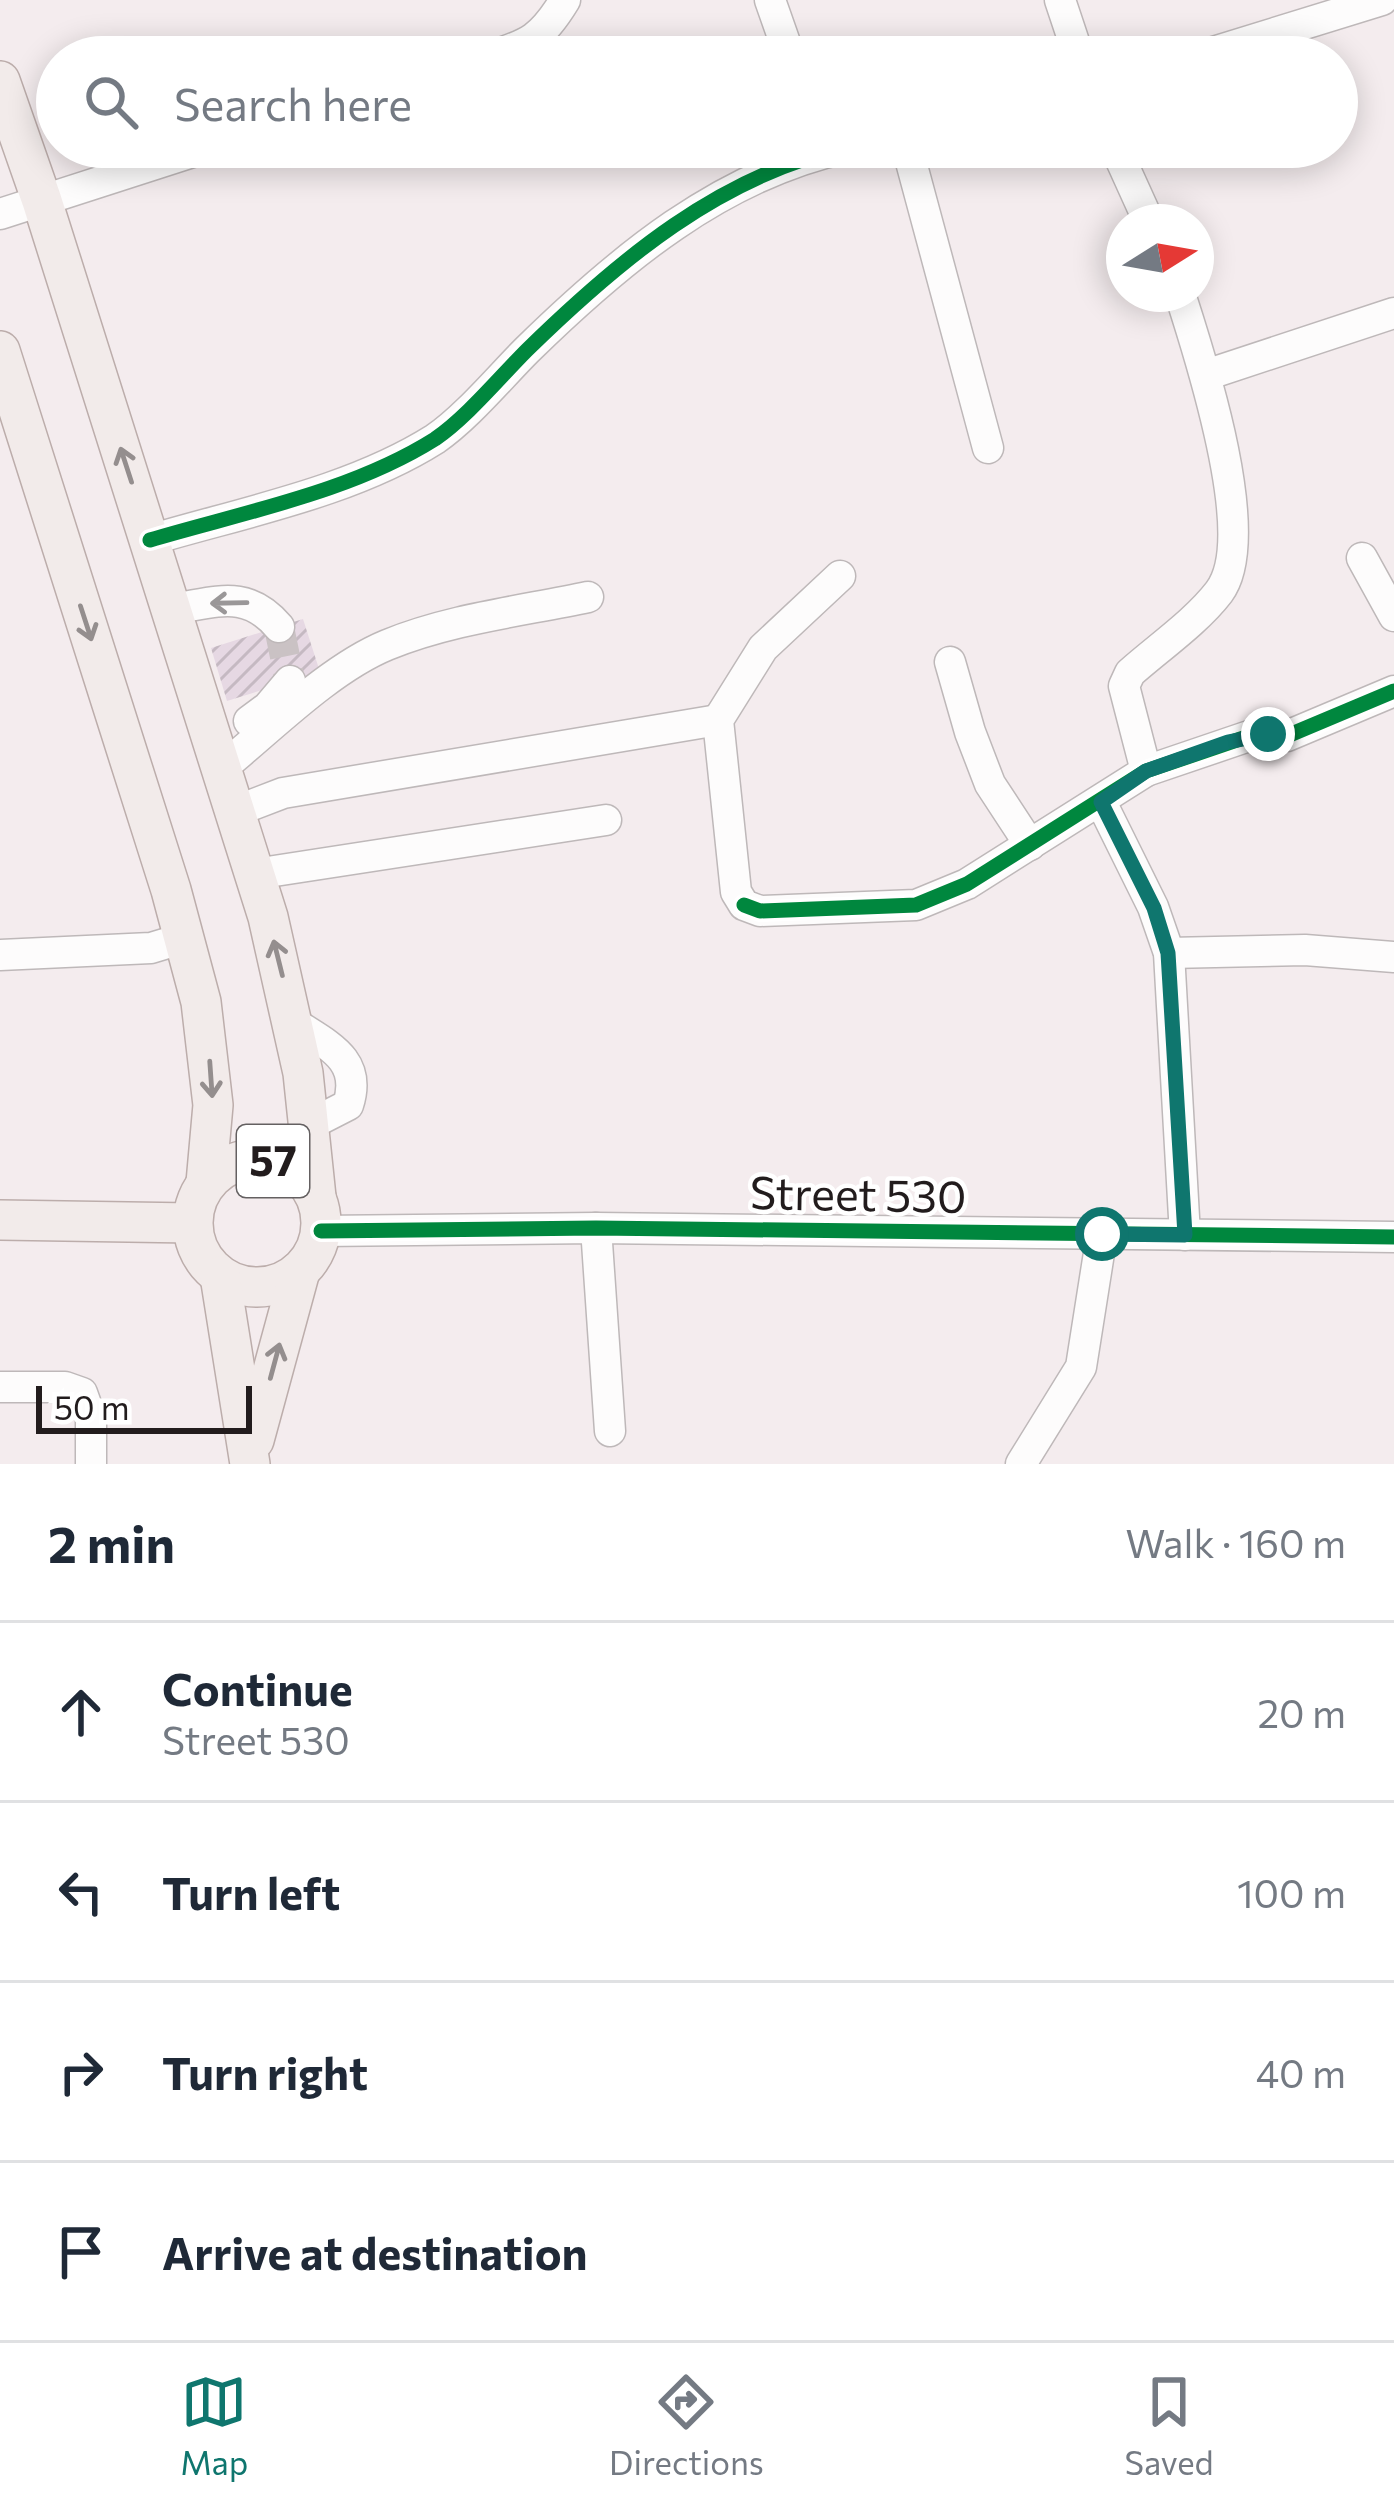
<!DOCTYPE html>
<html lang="en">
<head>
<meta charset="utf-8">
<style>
	body { margin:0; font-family:Commissioner,sans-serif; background:#f2f2f3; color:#1f2937 }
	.compass { position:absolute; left:1106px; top:204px; width:108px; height:108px; border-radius:50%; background:#fff; box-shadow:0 6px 30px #0003; rotate:79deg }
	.scale { position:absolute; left:36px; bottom:30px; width:216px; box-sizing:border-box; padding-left:12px; border:6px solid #221c1d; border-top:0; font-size:33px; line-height:42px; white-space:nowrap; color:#221c1d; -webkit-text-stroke:9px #fff; paint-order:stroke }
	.stop { position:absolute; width:36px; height:36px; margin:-27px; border:9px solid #0f766e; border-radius:50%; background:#fff }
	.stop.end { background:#0f766e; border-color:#fff; box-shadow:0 3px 12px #0008 }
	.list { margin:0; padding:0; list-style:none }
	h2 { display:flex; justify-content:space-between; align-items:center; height:156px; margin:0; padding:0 48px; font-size:51px }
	h2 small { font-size:39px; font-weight:400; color:#747a83 }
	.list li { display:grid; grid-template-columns:78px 1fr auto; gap:36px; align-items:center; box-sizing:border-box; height:180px; padding:0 48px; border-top:3px solid #e0e1e3 }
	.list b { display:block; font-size:45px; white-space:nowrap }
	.list p { margin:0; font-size:39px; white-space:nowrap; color:#747a83 }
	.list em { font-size:39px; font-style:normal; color:#747a83 }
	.icon { flex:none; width:66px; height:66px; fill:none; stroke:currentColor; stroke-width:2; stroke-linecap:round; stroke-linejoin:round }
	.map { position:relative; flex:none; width:1394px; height:1464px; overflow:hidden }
	.search { position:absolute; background:#fff; box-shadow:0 6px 30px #0003; left:36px; right:36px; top:36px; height:132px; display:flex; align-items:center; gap:30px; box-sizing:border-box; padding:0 42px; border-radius:66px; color:#747a83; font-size:45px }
	.sheet { height:876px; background:#fff }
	nav { display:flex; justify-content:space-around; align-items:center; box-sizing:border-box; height:168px; border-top:3px solid #e0e1e3; background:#fff; font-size:33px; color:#747a83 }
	nav a { display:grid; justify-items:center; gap:6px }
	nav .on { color:#0f766e }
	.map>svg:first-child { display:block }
</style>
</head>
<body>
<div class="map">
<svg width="1394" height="1464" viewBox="0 0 1394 1464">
	<defs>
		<pattern id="building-hatch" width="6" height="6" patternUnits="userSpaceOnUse" patternTransform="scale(3)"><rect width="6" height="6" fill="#e6d8e3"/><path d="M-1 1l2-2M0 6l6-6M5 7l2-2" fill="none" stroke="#c5b9c2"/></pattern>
	</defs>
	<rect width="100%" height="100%" fill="#f4ecee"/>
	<polygon fill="url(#building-hatch)" points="303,619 320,672 227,701 211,648"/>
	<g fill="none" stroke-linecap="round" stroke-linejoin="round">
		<polyline stroke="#cac2c4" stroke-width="30" stroke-dasharray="30 15" stroke-linecap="butt" points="279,627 290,681"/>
		<g stroke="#beb8b9" stroke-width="33">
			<g id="minor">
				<polyline points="770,0 790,57"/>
				<polyline points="1060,0 1079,57"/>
				<path d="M 488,57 C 530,44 542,38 565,0"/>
				<polyline points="1197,57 1382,0"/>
				<polyline points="907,147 988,448"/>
				<polyline points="1115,147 1149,222"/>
				<polyline points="0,214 208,147"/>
				<polyline points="1206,375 1394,313"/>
				<path d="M 150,540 C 244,512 351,492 435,439 C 466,418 500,377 527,350 C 618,261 721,174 849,147"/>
				<polyline points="1362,558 1394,616"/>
				<polyline points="840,576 763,648 718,720 736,892 744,905 760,911 916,905 967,884 1146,771 1249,736 1287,736 1394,691"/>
				<path d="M 171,609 C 216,603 246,588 279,627"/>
				<polyline points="950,662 970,732 990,784 1030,845"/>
				<polyline points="249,721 268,707 290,681"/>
				<path d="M 222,768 C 271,728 329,669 387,645 C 450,619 522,611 588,597"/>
				<path d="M 1146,771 L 1124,686 L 1130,673 C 1158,648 1196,622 1219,592 C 1260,538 1200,356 1180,294"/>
				<polyline points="1101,802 1153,907 1169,953 1185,1235"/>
				<polyline points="236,811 283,793 718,720"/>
				<polyline points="255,874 606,820"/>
				<polyline points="1169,953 1305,950 1394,957"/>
				<polyline points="0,955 151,948 184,938"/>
				<path d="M 294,1023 C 327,1045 363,1059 348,1105 L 309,1125"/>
				<polyline points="596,1228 610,1431"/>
				<polyline points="321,1231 596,1228 1394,1237"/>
				<polyline points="0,1387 65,1387 82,1393 91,1418 91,1464"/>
				<polyline points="1021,1464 1081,1367 1102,1234"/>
			</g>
		</g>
		<g stroke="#bcadab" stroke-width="42">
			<g id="major">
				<polyline points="0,81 42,201 268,917 303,1073 316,1197"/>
				<polyline points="0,351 171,890 201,1002 213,1105 206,1183"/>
				<circle cx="257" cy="1223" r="64"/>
				<polyline points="0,1220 192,1223"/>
				<polyline points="220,1276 250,1464"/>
				<polyline points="254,1440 300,1271"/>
			</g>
		</g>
		<use href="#minor" stroke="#fdfcfc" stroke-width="30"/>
		<use href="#major" stroke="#f2ebea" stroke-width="39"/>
		<g stroke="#fff" stroke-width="22">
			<g id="cycleway">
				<path d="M 150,540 C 244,512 351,492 435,439 C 466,418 500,377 527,350 C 618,261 721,174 849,147"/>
				<polyline points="744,905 760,911 916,905 967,884 1146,771 1249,736 1287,736 1394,691"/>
				<polyline points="321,1231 596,1228 1394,1237"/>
			</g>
		</g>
		<use href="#cycleway" stroke="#00873e" stroke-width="15"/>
	</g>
	<defs><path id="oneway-shaft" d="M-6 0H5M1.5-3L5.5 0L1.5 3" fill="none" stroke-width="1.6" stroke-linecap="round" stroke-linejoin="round" transform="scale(3)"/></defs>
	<g stroke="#948e8e">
		<use href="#oneway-shaft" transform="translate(126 465) rotate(-108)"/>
		<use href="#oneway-shaft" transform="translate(86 623) rotate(72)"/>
		<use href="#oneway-shaft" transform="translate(278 958) rotate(-104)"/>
		<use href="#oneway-shaft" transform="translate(211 1079) rotate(86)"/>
		<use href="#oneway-shaft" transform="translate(275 1361) rotate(-75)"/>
	</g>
	<use stroke="#9a9798" href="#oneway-shaft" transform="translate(229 603) rotate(179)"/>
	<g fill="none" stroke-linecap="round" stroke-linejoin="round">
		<polyline stroke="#0f766e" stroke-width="15" points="1102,1234 1185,1235 1168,953 1154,908 1101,802 1146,771 1228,742 1268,734"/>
	</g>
	<g text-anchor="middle" stroke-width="9" stroke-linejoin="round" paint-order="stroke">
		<rect fill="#fff" stroke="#646061" stroke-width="3" x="237" y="1125" width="72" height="72" rx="9"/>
		<g font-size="42" font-weight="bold" fill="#221c1d">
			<text x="273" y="1176">57</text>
		</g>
		<g font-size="45" fill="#221c1d" stroke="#fff">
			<text transform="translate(858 1195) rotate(1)" y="16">Street 530</text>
		</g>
	</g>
</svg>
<svg class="compass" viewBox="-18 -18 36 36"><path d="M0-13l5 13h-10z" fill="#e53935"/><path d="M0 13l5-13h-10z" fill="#747a83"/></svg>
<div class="scale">50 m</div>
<div class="stop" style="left:1102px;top:1234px"></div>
<div class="stop end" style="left:1268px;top:734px"></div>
<div class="search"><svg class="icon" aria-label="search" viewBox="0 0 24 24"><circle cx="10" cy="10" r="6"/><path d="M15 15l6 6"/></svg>Search here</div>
</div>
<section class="sheet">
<h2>2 min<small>Walk · 160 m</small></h2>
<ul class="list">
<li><svg class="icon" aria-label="ahead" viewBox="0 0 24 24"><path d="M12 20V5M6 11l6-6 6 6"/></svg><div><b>Continue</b><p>Street 530</p></div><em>20 m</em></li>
<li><svg class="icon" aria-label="left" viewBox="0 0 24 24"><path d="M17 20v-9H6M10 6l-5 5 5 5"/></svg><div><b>Turn left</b></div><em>100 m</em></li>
<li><svg class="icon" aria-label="right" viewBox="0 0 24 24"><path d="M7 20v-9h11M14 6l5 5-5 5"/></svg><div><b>Turn right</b></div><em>40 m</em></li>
<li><svg class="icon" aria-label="arrive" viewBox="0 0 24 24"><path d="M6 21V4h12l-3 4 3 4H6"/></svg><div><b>Arrive at destination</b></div></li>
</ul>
</section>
<nav>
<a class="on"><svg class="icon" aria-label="map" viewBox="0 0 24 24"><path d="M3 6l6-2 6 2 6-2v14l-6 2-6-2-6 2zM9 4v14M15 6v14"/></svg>Map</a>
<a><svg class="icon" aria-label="directions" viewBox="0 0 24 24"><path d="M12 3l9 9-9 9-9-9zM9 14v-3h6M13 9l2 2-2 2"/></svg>Directions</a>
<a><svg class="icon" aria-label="saved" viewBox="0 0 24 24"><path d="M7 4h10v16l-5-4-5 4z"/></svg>Saved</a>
</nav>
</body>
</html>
